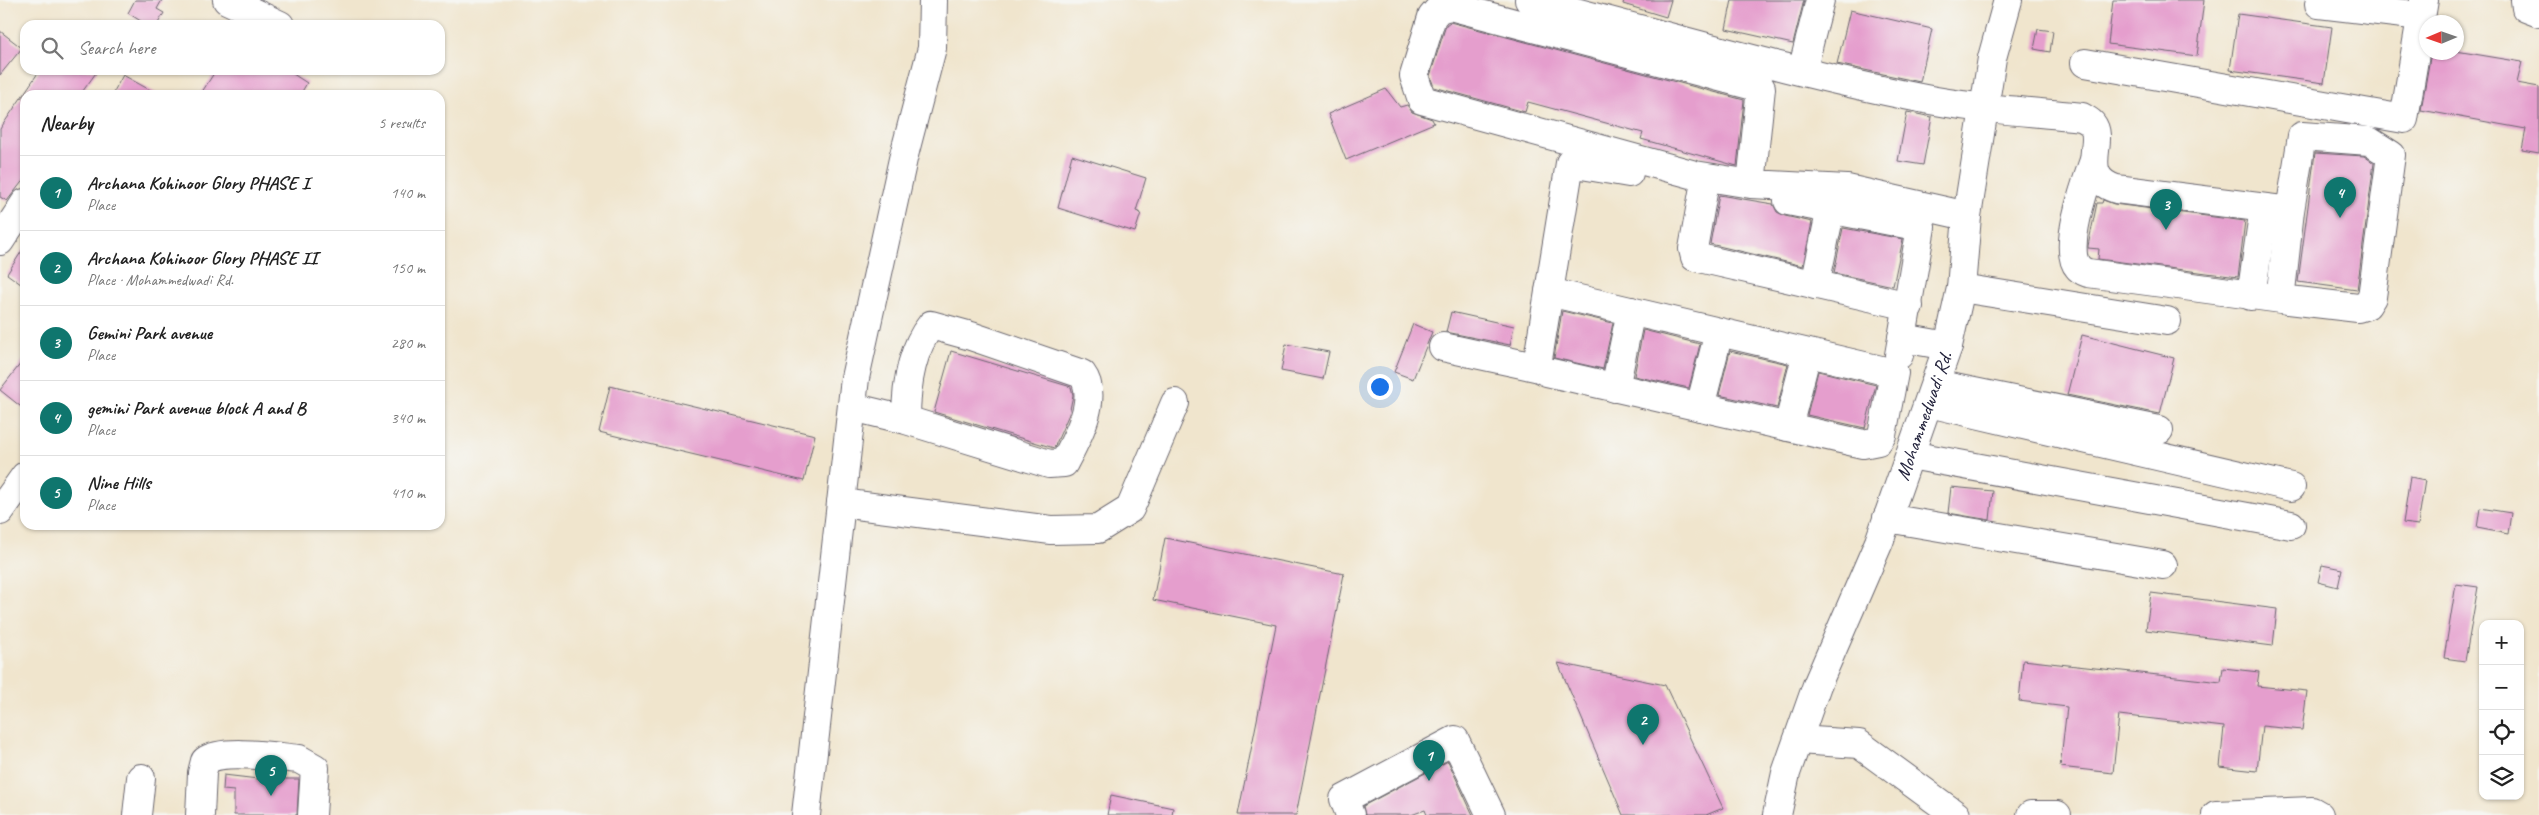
<!DOCTYPE html>
<html lang="en">
<head>
<meta charset="utf-8">
<style>
	body { margin:0; font-family:Caveat,sans-serif; background:#f2f2f2; color:#222 }
	.controls { position:absolute; right:15px; bottom:15px; display:grid; overflow:hidden; border-radius:10px; box-shadow:0 1px 4px #0004 }
	.controls button { width:45px; height:45px; display:grid; place-items:center; padding:0; border:0; border-bottom:1px solid #e0e0e0; background:#fff; color:#222; font:25px sans-serif }
	.compass { position:absolute; left:2419px; top:15px; width:45px; height:45px; border-radius:50%; background:#fff; box-shadow:0 1px 4px #0004; rotate:268deg }
	.you { position:absolute; left:1379px; top:386px; width:18px; height:18px; margin:-12px; border:4px solid #fff; border-radius:50%; background:#1a73e8; box-shadow:0 0 0 8px #1a73e833 }
	.badge { display:grid; place-items:center; width:32px; height:32px; border-radius:50%; background:#0f766e; color:#fff; font-size:16px; font-weight:700 }
	.pin { position:absolute; translate:-50% -41px; filter:drop-shadow(0 1px 2px #0008) }
	.pin::after { content:''; position:absolute; top:26px; width:18px; height:15px; background:inherit; clip-path:polygon(0 0,100% 0,50% 100%) }
	.list { margin:0; padding:0; list-style:none }
	h2 { display:flex; justify-content:space-between; align-items:center; height:65px; margin:0; padding:0 20px; font-size:21px }
	h2 small { font-size:16px; font-weight:400; color:#767676 }
	.list li { display:grid; grid-template-columns:32px 1fr auto; gap:15px; align-items:center; box-sizing:border-box; height:75px; padding:0 20px; border-top:1px solid #e0e0e0 }
	.list b { display:block; font-size:19px; white-space:nowrap }
	.list p { margin:0; font-size:16px; white-space:nowrap; color:#767676 }
	.list em { font-size:16px; font-style:normal; color:#767676 }
	.icon { flex:none; width:28px; height:28px; fill:none; stroke:currentColor; stroke-width:2; stroke-linecap:round; stroke-linejoin:round }
	.map { position:relative; flex:none; width:2539px; height:815px; overflow:hidden }
	.search { position:absolute; background:#fff; box-shadow:0 1px 4px #0004; left:20px; top:20px; width:425px; height:55px; display:flex; align-items:center; gap:12px; box-sizing:border-box; padding:0 18px; border-radius:15px; color:#767676; font-size:19px }
	.panel { position:absolute; background:#fff; box-shadow:0 1px 4px #0004; left:20px; top:90px; width:425px; height:440px; border-radius:15px }
	.map>svg:first-child { display:block }
</style>
</head>
<body>
<div class="map">
<svg width="2539" height="815" viewBox="0 0 2539 815">
	<rect width="100%" height="100%" fill="#f6f6f2"/>
	<filter id="ink" filterUnits="userSpaceOnUse"><feTurbulence type="fractalNoise" baseFrequency=".02" numOctaves="2"/><feDisplacementMap in="SourceGraphic" scale="10" xChannelSelector="R" yChannelSelector="G"/><feConvolveMatrix kernelMatrix="1 2 1 2 8 2 1 2 1" color-interpolation-filters="sRGB"/></filter>
	<filter id="wash" filterUnits="userSpaceOnUse"><feTurbulence type="fractalNoise" baseFrequency=".0096" numOctaves="4" result="noise"/><feDisplacementMap in="SourceGraphic" scale="20" xChannelSelector="R" yChannelSelector="G"/><feGaussianBlur stdDeviation="1.12" result="paint"/><feColorMatrix in="noise" values="0 0 0 0 0 0 0 0 0 0 0 0 0 0 0 0 0 1.4 0 .05"/><feComposite in="paint" operator="in"/></filter>
	<g filter="url(#wash)">
		<rect width="100%" height="100%" fill="#f0e5cd"/>
		<g id="blocks">
			<g fill="#e59ecd">
				<polygon points="135,0 162,0 157,9 164,13 157,25 147,25 128,13"/>
				<polygon points="1624,0 1671,0 1666,17 1623,4"/>
				<polygon points="1732,0 1804,0 1793,44 1726,29"/>
				<polygon points="2113,0 2204,0 2197,56 2108,44"/>
				<polygon points="1850,10 1932,29 1920,82 1837,64"/>
				<polygon points="2238,14 2332,27 2324,83 2230,70"/>
				<polygon points="1450,22 1744,100 1737,166 1641,139 1643,133 1528,102 1525,112 1434,87 1430,76 1446,25"/>
				<polygon points="2038,29 2053,31 2050,52 2034,49"/>
				<polygon points="0,31 22,48 0,75"/>
				<polygon points="2456,51 2522,62 2517,83 2539,87 2539,153 2522,150 2526,129 2421,110 2431,52"/>
				<polygon points="40,70 98,70 80,95 25,95 25,178 7,201 0,197 0,129"/>
				<polygon points="216,70 287,70 307,83 300,95 200,95"/>
				<polygon points="123,75 159,95 112,95"/>
				<polygon points="1386,89 1400,107 1407,105 1412,112 1432,119 1434,123 1346,160 1328,114"/>
				<polygon points="1907,112 1932,117 1923,165 1898,161"/>
				<polygon points="2315,153 2364,156 2374,163 2357,290 2298,282"/>
				<polygon points="1072,155 1146,178 1136,211 1141,213 1135,232 1058,208"/>
				<polygon points="1719,195 1773,204 1777,212 1785,216 1812,222 1803,266 1710,244"/>
				<polygon points="2103,200 2114,204 2245,221 2238,277 2098,259 2099,249 2088,248 2088,246 2097,203 2102,203"/>
				<polygon points="1843,228 1903,239 1893,286 1834,273"/>
				<polygon points="25,246 25,287 7,274"/>
				<polygon points="1562,311 1613,323 1603,369 1554,358"/>
				<polygon points="1451,312 1514,326 1510,345 1446,332"/>
				<polygon points="1413,324 1432,332 1413,379 1394,372"/>
				<polygon points="1643,330 1700,344 1689,388 1634,376"/>
				<polygon points="2082,335 2174,358 2160,414 2067,395"/>
				<polygon points="1286,344 1329,352 1323,379 1281,371"/>
				<polygon points="951,351 1071,387 1073,395 1069,414 1054,448 934,412"/>
				<polygon points="1730,351 1788,364 1777,408 1719,395"/>
				<polygon points="25,358 25,410 0,390"/>
				<polygon points="1818,371 1876,385 1865,428 1807,415"/>
				<polygon points="610,386 815,435 804,481 599,432"/>
				<polygon points="2410,477 2425,480 2418,525 2403,523"/>
				<polygon points="1951,487 1993,491 1990,520 1948,513"/>
				<polygon points="2480,508 2511,513 2508,534 2477,528"/>
				<polygon points="1165,538 1344,574 1296,815 1238,815 1276,625 1153,600"/>
				<polygon points="2322,565 2342,569 2338,587 2318,582"/>
				<polygon points="2456,584 2478,587 2465,661 2444,658"/>
				<polygon points="2151,593 2277,609 2273,646 2146,630"/>
				<polygon points="2023,660 2221,682 2223,668 2259,672 2257,686 2307,691 2302,730 2262,726 2257,771 2220,767 2224,727 2119,715 2113,773 2060,767 2067,707 2019,701"/>
				<polygon points="1558,663 1665,685 1723,808 1706,815 1623,815"/>
				<polygon points="1448,761 1473,815 1427,815 1425,810 1411,815 1365,815 1363,806"/>
				<polygon points="224,775 275,781 275,779 299,779 297,815 234,815 234,791 223,790"/>
				<polygon points="1111,795 1173,808 1172,815 1107,815"/>
			</g>
		</g>
	</g>
	<g filter="url(#ink)">
		<use href="#blocks" fill-opacity="0" stroke="#6a666e" stroke-width="1"/>
		<g fill="none" stroke-linecap="round" stroke-linejoin="round">
			<g stroke="#6a666e" stroke-width="30">
				<g id="minor">
					<polyline points="227,0 280,25"/>
					<path d="M 1529,0 C 1659,33 1788,72 1920,98 C 1973,109 2028,111 2082,117 C 2085,119 2090,121 2092,124 C 2106,141 2076,176 2116,189 L 2290,211 L 2302,136 L 2369,141 L 2391,155 L 2372,297 L 2367,305 L 2358,308 L 2289,300 L 2281,291 L 2290,211"/>
					<polyline points="2525,0 2526,8 2539,13"/>
					<polyline points="2319,4 2421,16"/>
					<polyline points="2085,63 2404,119 2424,0"/>
					<polyline points="1802,71 1820,0"/>
					<path d="M 2093,163 C 2086,183 2062,250 2078,267 C 2080,270 2085,272 2088,273 L 2289,300"/>
					<polyline points="1751,184 1761,88 1450,6 1439,9 1432,17 1414,76 1422,100 1695,175 1751,184 1847,189 1967,216"/>
					<polyline points="1704,187 1693,249 1695,257 1909,306"/>
					<polyline points="1788,201 1921,227 1902,338"/>
					<polyline points="0,241 25,203"/>
					<polyline points="1815,285 1831,208"/>
					<polyline points="1961,288 2167,321"/>
					<polygon points="1549,292 1894,373 1882,435 1878,441 1863,444 1547,372 1540,368 1538,359"/>
					<polyline points="1549,292 1570,163 1629,173"/>
					<polyline points="2251,296 2264,208"/>
					<polyline points="1443,347 1540,368"/>
					<polyline points="1899,355 1902,338 1948,346"/>
					<polyline points="1935,384 2159,430"/>
					<polyline points="1615,388 1631,311"/>
					<polyline points="1929,403 2291,487"/>
					<path d="M 852,407 L 906,420 L 1049,464 L 1064,463 C 1076,440 1100,398 1082,374 L 971,336 L 931,325 C 911,350 906,389 906,420"/>
					<polyline points="1700,407 1719,332"/>
					<polyline points="1788,427 1807,353"/>
					<polyline points="1910,455 2291,525"/>
					<polyline points="841,503 1051,530 1098,529 1130,509 1175,403"/>
					<polyline points="0,511 25,476"/>
					<polyline points="1887,518 2163,565"/>
					<polyline points="1798,740 1859,744 1956,815"/>
					<polyline points="137,815 141,778"/>
					<path d="M 200,815 L 202,773 L 205,761 C 222,748 278,757 299,759 L 315,768 L 312,815"/>
					<polyline points="806,815 855,378 903,159 932,48 933,0"/>
					<polyline points="1350,815 1344,799 1455,740 1491,815"/>
					<path id="s1" d="M 1777,815 L 1786,773 L 1817,685 L 1879,542 L 1948,346 L 1961,288 L 1967,216 L 1992,58 L 2008,0"/>
					<polyline points="2031,815 2057,815"/>
					<polyline points="2216,815 2312,811 2319,815"/>
				</g>
			</g>
			<use href="#minor" stroke="#fff" stroke-width="28"/>
		</g>
	</g>
	<g text-anchor="middle" stroke-width="4" stroke-linejoin="round" paint-order="stroke">
		<g font-size="20" fill="#22223b" stroke="#f6f6f2">
			<text dy="7" stroke="none"><textPath href="#s1" startOffset="426">Mohammedwadi Rd.</textPath></text>
		</g>
	</g>
</svg>
<div class="controls">
<button>+</button>
<button>−</button>
<button><svg class="icon" aria-label="locate" viewBox="0 0 24 24"><circle cx="12" cy="12" r="6"/><path d="M12 2v4M12 18v4M2 12h4M18 12h4"/></svg></button>
<button><svg class="icon" aria-label="layers" viewBox="0 0 24 24"><path d="M12 4l9 5-9 5-9-5zM3 14l9 5 9-5"/></svg></button>
</div>
<svg class="compass" viewBox="-18 -18 36 36"><path d="M0-13l5 13h-10z" fill="#e53935"/><path d="M0 13l5-13h-10z" fill="#767676"/></svg>
<div class="you"></div>
<div class="pin badge" style="left:1429px;top:781px">1</div>
<div class="pin badge" style="left:1643px;top:745px">2</div>
<div class="pin badge" style="left:2166px;top:230px">3</div>
<div class="pin badge" style="left:2340px;top:218px">4</div>
<div class="pin badge" style="left:271px;top:796px">5</div>
<div class="search"><svg class="icon" aria-label="search" viewBox="0 0 24 24"><circle cx="10" cy="10" r="6"/><path d="M15 15l6 6"/></svg>Search here</div>
<section class="panel">
<h2>Nearby<small>5 results</small></h2>
<ul class="list">
<li><span class="badge">1</span><div><b>Archana Kohinoor Glory PHASE I</b><p>Place</p></div><em>140 m</em></li>
<li><span class="badge">2</span><div><b>Archana Kohinoor Glory PHASE II</b><p>Place · Mohammedwadi Rd.</p></div><em>150 m</em></li>
<li><span class="badge">3</span><div><b>Gemini Park avenue</b><p>Place</p></div><em>280 m</em></li>
<li><span class="badge">4</span><div><b>gemini Park avenue block A and B</b><p>Place</p></div><em>340 m</em></li>
<li><span class="badge">5</span><div><b>Nine Hills</b><p>Place</p></div><em>410 m</em></li>
</ul>
</section>
</div>
</body>
</html>
